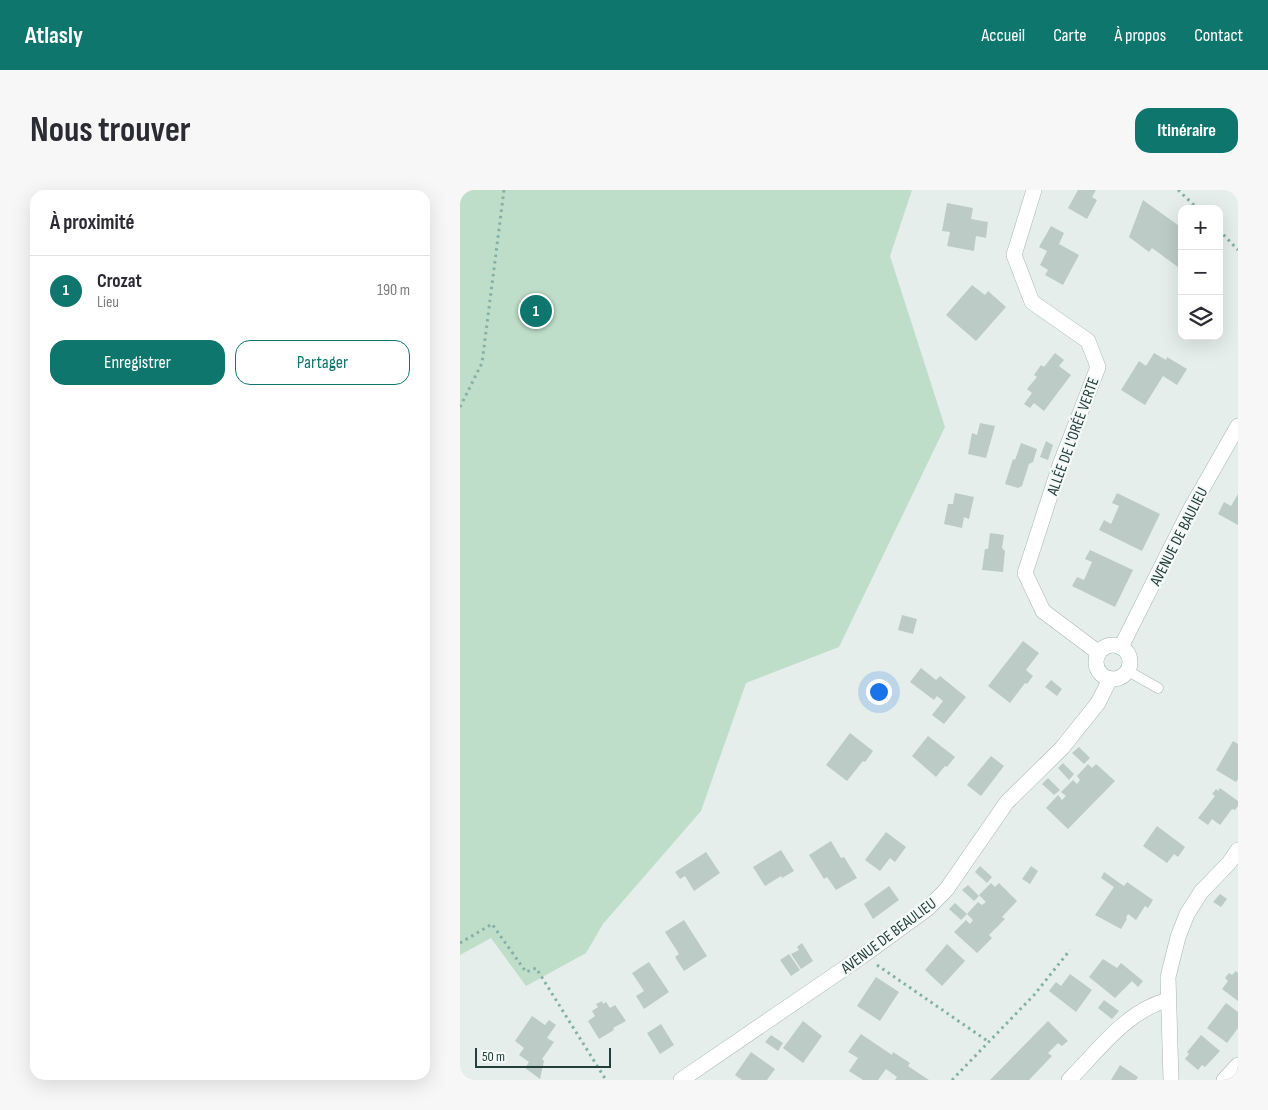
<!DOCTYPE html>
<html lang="fr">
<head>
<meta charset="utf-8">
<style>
	body { margin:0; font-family:"Sofia Sans Condensed",sans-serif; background:#f7f7f7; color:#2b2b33 }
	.controls { position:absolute; right:15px; top:15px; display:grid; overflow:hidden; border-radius:10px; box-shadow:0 5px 20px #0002 }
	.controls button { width:45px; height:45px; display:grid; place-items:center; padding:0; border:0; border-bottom:1px solid #e1e1e2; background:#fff; color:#2b2b33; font:25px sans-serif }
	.scale { position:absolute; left:15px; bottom:12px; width:136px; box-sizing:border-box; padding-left:5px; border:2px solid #243f3a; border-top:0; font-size:14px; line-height:18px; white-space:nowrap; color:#243f3a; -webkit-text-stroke:4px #f5faf8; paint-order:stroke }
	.you { position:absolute; left:418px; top:501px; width:18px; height:18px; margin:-12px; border:4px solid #fff; border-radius:50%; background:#1a73e8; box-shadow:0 0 0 8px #1a73e833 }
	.badge { display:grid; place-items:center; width:32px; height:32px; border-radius:50%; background:#0f766e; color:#fff; font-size:16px; font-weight:700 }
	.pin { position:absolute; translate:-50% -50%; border:2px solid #fff; box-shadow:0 1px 5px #0006 }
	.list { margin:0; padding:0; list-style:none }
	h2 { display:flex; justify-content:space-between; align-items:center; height:65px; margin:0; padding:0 20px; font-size:21px }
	h2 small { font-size:16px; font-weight:400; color:#7c7c81 }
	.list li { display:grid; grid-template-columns:32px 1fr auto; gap:15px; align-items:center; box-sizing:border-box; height:70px; padding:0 20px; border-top:1px solid #e1e1e2 }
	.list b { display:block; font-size:19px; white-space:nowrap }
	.list p { margin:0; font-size:16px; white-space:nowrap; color:#7c7c81 }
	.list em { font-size:16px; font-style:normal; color:#7c7c81 }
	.actions { display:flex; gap:10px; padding:15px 20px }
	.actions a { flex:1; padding:11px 0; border:1px solid #0f766e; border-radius:15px; text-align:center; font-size:18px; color:#0f766e }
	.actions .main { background:#0f766e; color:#fff }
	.icon { flex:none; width:28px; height:28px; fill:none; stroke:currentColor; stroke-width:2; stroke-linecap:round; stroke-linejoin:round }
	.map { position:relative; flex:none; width:778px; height:890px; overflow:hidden; border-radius:15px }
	header { display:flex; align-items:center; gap:30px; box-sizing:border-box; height:70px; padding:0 25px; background:#0f766e; color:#fff }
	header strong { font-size:24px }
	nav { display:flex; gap:28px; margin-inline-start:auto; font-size:18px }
	.intro { display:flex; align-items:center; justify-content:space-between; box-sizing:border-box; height:120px; padding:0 30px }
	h1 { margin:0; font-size:35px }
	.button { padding:12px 22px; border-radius:15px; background:#0f766e; color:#fff; font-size:18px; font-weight:700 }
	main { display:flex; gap:30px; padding:0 30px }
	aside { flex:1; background:#fff; border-radius:15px; box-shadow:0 5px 20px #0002 }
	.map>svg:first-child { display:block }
</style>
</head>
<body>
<header>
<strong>Atlasly</strong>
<nav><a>Accueil</a><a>Carte</a><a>À propos</a><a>Contact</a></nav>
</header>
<div class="intro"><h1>Nous trouver</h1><a class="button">Itinéraire</a></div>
<main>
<aside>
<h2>À proximité<small></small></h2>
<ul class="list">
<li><span class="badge">1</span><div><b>Crozat</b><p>Lieu</p></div><em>190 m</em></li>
</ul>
<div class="actions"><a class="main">Enregistrer</a><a>Partager</a></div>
</aside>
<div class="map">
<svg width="778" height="890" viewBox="0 0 778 890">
	<rect width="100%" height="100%" fill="#e5eeea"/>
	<polygon fill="#bfdec9" points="0,0 452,0 430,66 485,237 379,457 286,493 241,621 143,734 126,763 66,796 31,748 0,765"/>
	<g fill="#bdcbc7">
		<polygon points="618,0 636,0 632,7 637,10 627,29 608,18"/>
		<polygon points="683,10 722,38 722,80 692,58 689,62 669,47"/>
		<polygon points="487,13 513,18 511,29 528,32 526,48 516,46 514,61 487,56 490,42 482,41"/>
		<polygon points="591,36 604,43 599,54 619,65 603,95 585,85 588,80 580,75 587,61 579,57"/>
		<polygon points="512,95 525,105 528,101 546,117 516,151 486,125"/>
		<polygon points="71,107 89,109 86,136 63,133 65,118 70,119"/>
		<polygon points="595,163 604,170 599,176 611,185 584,221 574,213 570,218 564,214 572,203 567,199 577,187 574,185 581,175 584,177"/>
		<polygon points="694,163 706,170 707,167 727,179 717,195 703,186 685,215 661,200 679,171 686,176"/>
		<polygon points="520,233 535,236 526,268 508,264 512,243 517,245"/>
		<polygon points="586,251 593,255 588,270 580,267"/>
		<polygon points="561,253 577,259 573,272 569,274 562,296 558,298 545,294 553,269 555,270"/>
		<polygon points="495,303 514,307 509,329 504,327 502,338 484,334 488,314 493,314"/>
		<polygon points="657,303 700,324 682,361 639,340 644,330 651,334 659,316 652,313"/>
		<polygon points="778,304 778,335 758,324 764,312 771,316"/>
		<polygon points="530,343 544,345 542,358 545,361 543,382 522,380 525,359 528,359"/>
		<polygon points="630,360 673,380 655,417 612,396 617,387 624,390 632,372 625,369"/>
		<polygon points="442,425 457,429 453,444 438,440"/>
		<polygon points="563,451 579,463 566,480 573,486 567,494 565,493 550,513 528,496"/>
		<polygon points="461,478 476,490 480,486 506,507 484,534 472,525 483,511 477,506 474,510 450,492"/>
		<polygon points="591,490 602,499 597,506 585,497"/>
		<polygon points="390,543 413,561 405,572 403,571 387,591 366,575"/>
		<polygon points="468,546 495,567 487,577 485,576 476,587 452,566"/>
		<polygon points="773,551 778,554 778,589 776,592 756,580"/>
		<polygon points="619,557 630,568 624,574 612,563"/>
		<polygon points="531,566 544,576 521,606 507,595"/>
		<polygon points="603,573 614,584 609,590 598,578"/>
		<polygon points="628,574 632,578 636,574 655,591 608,639 586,618 598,605 602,610 606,606 601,602 613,590 617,594 620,590 617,586"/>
		<polygon points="588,588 600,600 594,605 582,594"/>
		<polygon points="760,598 778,611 778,616 775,620 772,619 760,635 752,629 748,635 738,628 755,606 752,604 756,599 758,601"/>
		<polygon points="697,636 725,657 718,667 714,664 707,673 683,656"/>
		<polygon points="426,642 446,657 435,672 430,668 420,681 405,670"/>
		<polygon points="371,651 381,668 384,667 397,688 376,700 367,687 364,689 349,665"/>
		<polygon points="321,660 334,681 322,688 321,686 305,696 293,677"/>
		<polygon points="246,662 260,683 234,701 225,686 220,689 215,682"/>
		<polygon points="520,676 532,687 527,693 515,682"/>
		<polygon points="571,676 578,681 570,694 562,689"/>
		<polygon points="644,682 664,696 667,692 693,710 688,718 685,716 676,730 668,724 666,728 667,729 661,739 635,725 654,697 641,688"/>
		<polygon points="531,693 535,697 539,693 557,711 542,727 545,729 529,745 532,748 517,763 494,742 506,730 510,734 513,730 507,724 518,712 522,715 526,712 519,705"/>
		<polygon points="508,695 519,706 514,711 502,700"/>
		<polygon points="429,696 439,710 413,729 404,714"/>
		<polygon points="760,704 767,709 761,717 753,712"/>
		<polygon points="495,713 507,724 501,730 489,719"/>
		<polygon points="224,730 247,766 224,781 215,767 219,764 205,742"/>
		<polygon points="342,753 353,771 341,779 331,764 339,760 337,757"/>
		<polygon points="487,754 505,771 482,796 465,780"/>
		<polygon points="329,764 340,780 331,786 320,770"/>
		<polygon points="643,769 657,778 661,773 683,791 678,797 672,791 655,808 629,787"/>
		<polygon points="189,772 209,802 184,819 176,806 184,801 172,783"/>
		<polygon points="776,781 778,783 778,811 762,799 768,791 765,788 769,783 772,785"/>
		<polygon points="610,784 632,800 616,822 589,801 596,792 601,796"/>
		<polygon points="416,787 439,802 420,831 397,816"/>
		<polygon points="644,810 659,821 652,829 638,818"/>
		<polygon points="142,811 143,814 146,812 150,818 155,815 166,831 153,838 154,840 139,849 128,831 135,826 132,821 138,817 136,814"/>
		<polygon points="766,813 778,822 778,838 767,853 747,838"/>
		<polygon points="72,826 85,835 89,830 96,835 87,848 94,852 82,869 84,871 80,889 65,878 69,872 59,865 64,858 55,851"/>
		<polygon points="343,831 362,846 343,873 323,858"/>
		<polygon points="588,831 608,851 602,856 598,853 588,863 592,866 569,890 530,890"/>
		<polygon points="201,834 214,855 200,864 187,843"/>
		<polygon points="401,844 432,865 433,862 447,871 450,873 448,876 469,890 435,890 437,887 426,879 418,890 403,890 389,881 398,868 388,862"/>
		<polygon points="311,845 323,853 318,861 305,852"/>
		<polygon points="741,845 760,861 745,877 742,875 738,880 725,869 729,864 727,862"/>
		<polygon points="291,862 315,879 307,890 282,890 275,885"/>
		<polygon points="660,875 678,887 676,890 651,890"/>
	</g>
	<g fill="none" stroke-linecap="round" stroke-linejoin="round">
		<g stroke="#a7b6b2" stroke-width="11">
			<polyline id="service" points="668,481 698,498"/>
		</g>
		<g stroke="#a7b6b2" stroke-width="16">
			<g id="minor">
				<polyline points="574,0 554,65 572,112 628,151 638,177 600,275 565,383 583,421 639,463"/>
				<circle cx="653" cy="472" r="17"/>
				<polyline points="661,457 730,320 778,236"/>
				<polyline points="221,890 401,767 467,719 486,700 547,612 602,558 638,513 650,489"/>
				<path d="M 609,890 C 638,861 667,820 708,810"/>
				<polyline points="764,890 778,875"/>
			</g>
		</g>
		<g stroke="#a3b9b3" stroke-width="16">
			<polyline id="secondary" points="711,890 708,787 718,747 727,724 741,702 769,673 778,660"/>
		</g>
		<g stroke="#86b0a6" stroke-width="3" stroke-dasharray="2.5 4" stroke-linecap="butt">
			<polyline points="718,0 738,19"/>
			<polyline points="759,40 778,60"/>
			<polyline points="0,217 22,173 44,0"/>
			<polyline points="0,753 32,734 66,782 76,778 146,890"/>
			<polyline points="417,775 529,852"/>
			<polyline points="492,890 574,805 610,760"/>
		</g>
		<use href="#service" stroke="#fff" stroke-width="10"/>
		<use href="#minor" stroke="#fff" stroke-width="15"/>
		<use href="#secondary" stroke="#fff" stroke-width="15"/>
	</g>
	<g text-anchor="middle" stroke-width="4.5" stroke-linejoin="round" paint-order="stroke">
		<g font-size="16" fill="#243f3a" stroke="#f5faf8">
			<text transform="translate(612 246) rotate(-70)" y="6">ALLÉE DE L'ORÉE VERTE</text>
			<text transform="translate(718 346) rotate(-63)" y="6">AVENUE DE BAULIEU</text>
			<text transform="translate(428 745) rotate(-37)" y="6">AVENUE DE BEAULIEU</text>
		</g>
	</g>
</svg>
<div class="controls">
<button>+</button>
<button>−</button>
<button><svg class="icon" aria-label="layers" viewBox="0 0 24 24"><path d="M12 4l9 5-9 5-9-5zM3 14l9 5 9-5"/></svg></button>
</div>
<div class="scale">50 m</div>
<div class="you"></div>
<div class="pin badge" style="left:76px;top:121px">1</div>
</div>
</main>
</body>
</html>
